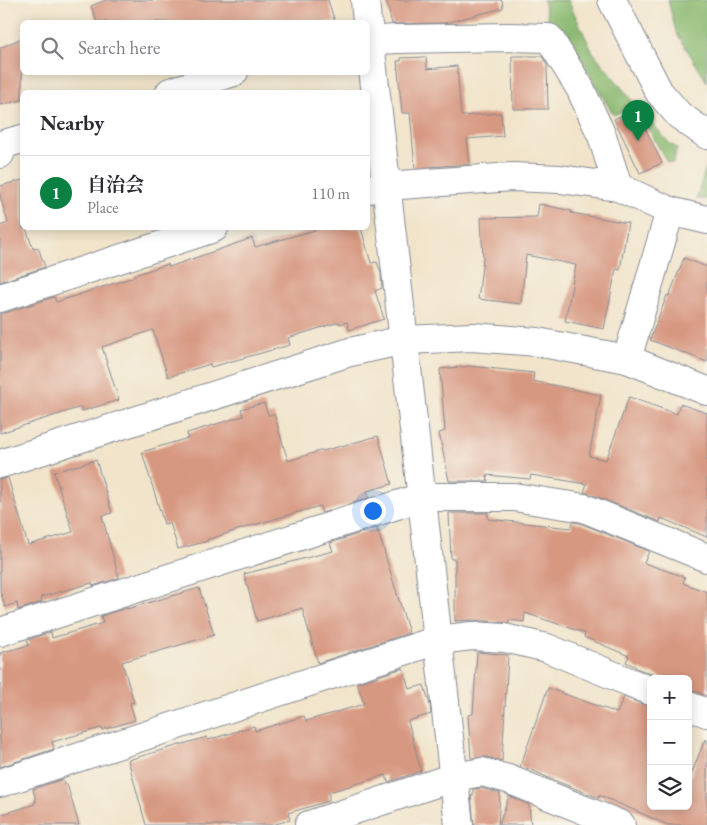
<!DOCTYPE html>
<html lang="en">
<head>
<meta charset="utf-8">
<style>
	body { margin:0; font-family:"EB Garamond","Noto Serif JP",serif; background:#f2f2f3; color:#2b2b33 }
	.controls { position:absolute; right:15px; bottom:15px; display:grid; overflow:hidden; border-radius:8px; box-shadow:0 2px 12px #0003 }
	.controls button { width:45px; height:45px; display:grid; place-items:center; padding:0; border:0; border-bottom:1px solid #e1e1e2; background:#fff; color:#2b2b33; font:25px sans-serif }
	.you { position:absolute; left:372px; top:510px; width:18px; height:18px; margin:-12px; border:4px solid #fff; border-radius:50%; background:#1a73e8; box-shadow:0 0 0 8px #1a73e833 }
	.badge { display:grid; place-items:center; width:32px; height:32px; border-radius:50%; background:#0b8043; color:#fff; font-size:16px; font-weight:700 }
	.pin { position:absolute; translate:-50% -41px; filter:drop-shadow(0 1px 2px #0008) }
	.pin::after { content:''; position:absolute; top:26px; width:18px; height:15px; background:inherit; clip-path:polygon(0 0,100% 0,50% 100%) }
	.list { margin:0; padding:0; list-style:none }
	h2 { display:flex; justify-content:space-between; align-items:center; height:65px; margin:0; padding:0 20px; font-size:21px }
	h2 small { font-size:16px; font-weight:400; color:#7c7c81 }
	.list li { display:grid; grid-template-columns:32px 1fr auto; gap:15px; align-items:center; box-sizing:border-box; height:75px; padding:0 20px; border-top:1px solid #e1e1e2 }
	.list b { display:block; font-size:19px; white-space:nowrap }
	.list p { margin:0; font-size:16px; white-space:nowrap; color:#7c7c81 }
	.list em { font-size:16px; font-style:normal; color:#7c7c81 }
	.icon { flex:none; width:28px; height:28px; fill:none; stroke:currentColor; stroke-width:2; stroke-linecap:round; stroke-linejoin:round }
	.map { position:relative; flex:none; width:707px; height:825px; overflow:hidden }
	.search { position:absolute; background:#fff; box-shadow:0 2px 12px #0003; left:20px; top:20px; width:350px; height:55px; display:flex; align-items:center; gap:12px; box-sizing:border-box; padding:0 18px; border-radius:8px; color:#7c7c81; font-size:19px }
	.panel { position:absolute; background:#fff; box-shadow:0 2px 12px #0003; left:20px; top:90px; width:350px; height:140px; border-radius:8px }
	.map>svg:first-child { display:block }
</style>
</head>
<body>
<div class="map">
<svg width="707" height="825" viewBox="0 0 707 825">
	<rect width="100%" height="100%" fill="#f7f3e8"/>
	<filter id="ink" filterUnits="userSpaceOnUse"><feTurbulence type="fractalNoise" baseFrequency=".02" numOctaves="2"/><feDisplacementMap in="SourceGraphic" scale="10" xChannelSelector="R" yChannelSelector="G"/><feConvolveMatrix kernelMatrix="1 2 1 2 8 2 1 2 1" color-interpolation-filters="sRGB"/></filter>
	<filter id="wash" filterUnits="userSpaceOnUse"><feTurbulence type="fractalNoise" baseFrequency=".0096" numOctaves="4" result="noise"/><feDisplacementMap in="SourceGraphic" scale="20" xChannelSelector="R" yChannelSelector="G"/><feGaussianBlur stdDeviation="1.12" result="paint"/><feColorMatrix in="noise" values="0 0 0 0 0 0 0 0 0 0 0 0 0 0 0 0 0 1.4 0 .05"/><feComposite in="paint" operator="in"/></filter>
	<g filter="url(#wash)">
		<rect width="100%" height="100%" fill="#f1e4ca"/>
		<g fill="#8cba72" stroke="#547468">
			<polygon points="543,0 568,0 592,51 634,103 625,110 614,115 594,83 566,29 549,23"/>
			<polygon points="668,0 707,0 707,82 676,32"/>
			<polygon points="646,116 670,144 677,148 673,163 667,162 642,117"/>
			<polygon points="707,165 707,199 696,199"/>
		</g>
		<g id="blocks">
			<g fill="#d79881">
				<polygon points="106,0 328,0 335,22 97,22 91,6"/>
				<polygon points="386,0 502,0 503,8 445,23 392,24"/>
				<polygon points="22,38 22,100 0,105 0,48"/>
				<polygon points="512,56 542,56 547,65 548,109 513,109"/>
				<polygon points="426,57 427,69 457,66 461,116 501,113 503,136 467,139 470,164 415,168 410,113 402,113 397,61 401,61 401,58"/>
				<polygon points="636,109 662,163 640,173 614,119"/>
				<polygon points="22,180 22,228 26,228 33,249 38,247 45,267 0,282 0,226 8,223 0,196 0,186"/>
				<polygon points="539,204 572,211 571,213 628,223 620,270 616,269 604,329 565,321 576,265 526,255 521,304 478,299 483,258 481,218 537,217"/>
				<polygon points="322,228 361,228 371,263 377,262 381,273 382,288 375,291 384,319 349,330 347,322 340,324 339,322 288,338 290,345 211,367 210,364 168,377 153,330 102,347 119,400 82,411 81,407 0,433 0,313 5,313 54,297 56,302 134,277 134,275 168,264 169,267 252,238 255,247"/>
				<polygon points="684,258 707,267 707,362 650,340 667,295 669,296"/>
				<polygon points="470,366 534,373 533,381 601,395 589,456 606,460 629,397 677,414 680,404 707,413 707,537 661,518 660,522 590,494 584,492 587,484 531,475 530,479 487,475 488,481 449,481 439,433 445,431 440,369"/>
				<polygon points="264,403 268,415 274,414 288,461 323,450 323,451 378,436 392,484 367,491 369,498 322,513 320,506 247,527 207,540 208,541 178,549 170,523 164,524 142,452 188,438 187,433 243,416 241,409"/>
				<polygon points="96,460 112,513 102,516 119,578 93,586 92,583 41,597 42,602 18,610 17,603 5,607 0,590 0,479 8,478 28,545 73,532 54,472"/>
				<polygon points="449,513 488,513 488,519 571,528 573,522 580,523 649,551 644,563 685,577 683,583 707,592 707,696 688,688 688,679 666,679 651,673 651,674 636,668 636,667 626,662 629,656 584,637 585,633 525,613 524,622 509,620 509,623 473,620 455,621 455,559 451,559"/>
				<polygon points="377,528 409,633 318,663 302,608 257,621 244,574 333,551 330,543"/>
				<polygon points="199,588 214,635 122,662 134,702 130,703 135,720 102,730 101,728 52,742 54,749 0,767 0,653 29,645 27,640 51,632 52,638 103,623 101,616 127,608 127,609"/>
				<polygon points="477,652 508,655 502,761 486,757 471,758 468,715 473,714"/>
				<polygon points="403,668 409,689 424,685 430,705 431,714 408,721 421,771 388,782 386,775 329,792 329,801 288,813 290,820 272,825 146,825 128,760 207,737 208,740 254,726 255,731 304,716 306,721 364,704 357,683"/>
				<polygon points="548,688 617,713 624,697 645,705 651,706 651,806 688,806 688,783 705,739 707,740 707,825 668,825 599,795 599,798 551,779 527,768 527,770 520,767"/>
				<polygon points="63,779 64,785 67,784 79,825 0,825 0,815 35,804 34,802 36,802 33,789"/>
				<polygon points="481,788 500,793 498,825 474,825 471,796 473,796 473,789"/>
				<polygon points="509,796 529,805 531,825 499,825"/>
			</g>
		</g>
	</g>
	<g filter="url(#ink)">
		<use href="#blocks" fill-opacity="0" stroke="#868a94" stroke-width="1"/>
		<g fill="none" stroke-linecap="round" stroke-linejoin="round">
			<g stroke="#868a94" stroke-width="30">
				<g id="minor">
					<polyline points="365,0 367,22"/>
					<polyline points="368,25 459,825"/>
					<polyline points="368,41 396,39 510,37 549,38 580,88 602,136 618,187"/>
					<polyline points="170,92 234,72"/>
					<polyline points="0,154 4,144 22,139"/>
					<polyline points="369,189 386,186 512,177 560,179 618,187 670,211 707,220"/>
					<polyline points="0,298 214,228"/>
					<polyline points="627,359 670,211"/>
					<polyline points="0,632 422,497 514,497 584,508 707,558"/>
					<polyline points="688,706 707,713"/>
					<polyline points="0,783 438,640 472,636 505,638 547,648 651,691"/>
					<polyline points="309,825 454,777 482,772 508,779 621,825"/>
				</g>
			</g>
			<g stroke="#868a94" stroke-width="30">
				<g id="tertiary">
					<polyline points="612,0 659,92 679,115 707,135"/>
					<polyline points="0,464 350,352 404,340 473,337 537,342 627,359 707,391"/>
				</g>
			</g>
			<use href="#minor" stroke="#fff" stroke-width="28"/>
			<use href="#tertiary" stroke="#fff" stroke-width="28"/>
		</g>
	</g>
</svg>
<div class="controls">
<button>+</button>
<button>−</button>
<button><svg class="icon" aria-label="layers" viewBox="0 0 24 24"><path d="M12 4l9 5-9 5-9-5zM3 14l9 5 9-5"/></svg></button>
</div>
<div class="you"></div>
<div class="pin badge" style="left:638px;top:141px">1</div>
<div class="search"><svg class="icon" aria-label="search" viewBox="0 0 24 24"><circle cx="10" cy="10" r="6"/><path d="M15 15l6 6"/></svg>Search here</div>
<section class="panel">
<h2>Nearby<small></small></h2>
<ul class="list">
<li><span class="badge">1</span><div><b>自治会</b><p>Place</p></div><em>110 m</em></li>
</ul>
</section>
</div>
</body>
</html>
